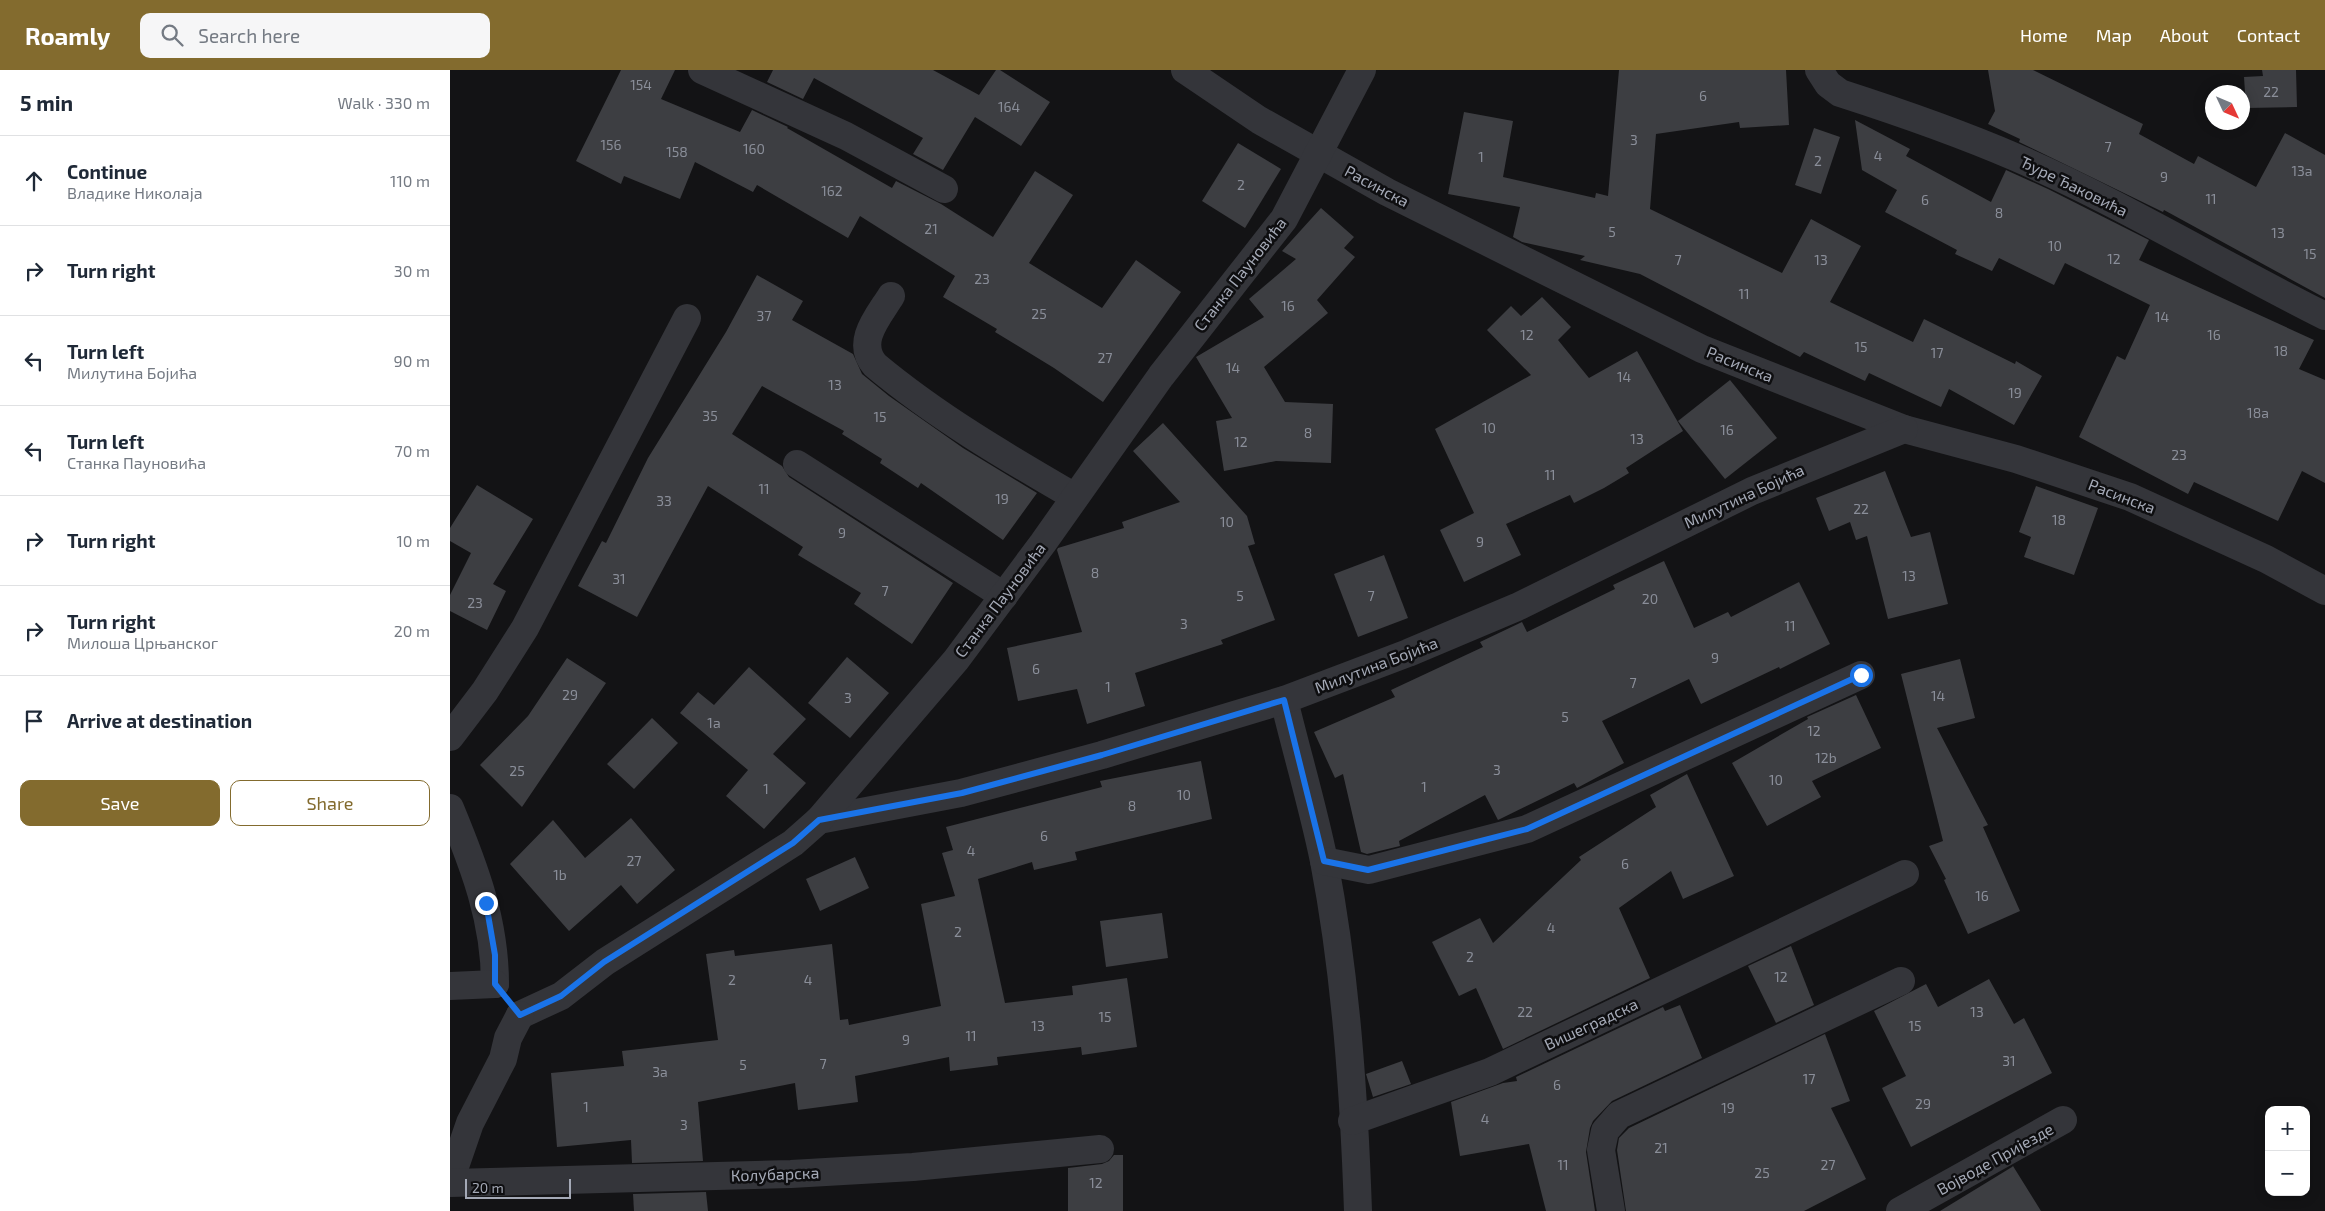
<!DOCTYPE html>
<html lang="en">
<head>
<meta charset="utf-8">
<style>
	body { margin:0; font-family:"Exo 2",sans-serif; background:#f6f6f7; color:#1f2937 }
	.controls { position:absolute; right:15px; bottom:15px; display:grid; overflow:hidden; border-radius:10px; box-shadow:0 2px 12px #0003 }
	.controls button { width:45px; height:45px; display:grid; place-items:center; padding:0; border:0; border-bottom:1px solid #e0e1e3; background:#fff; color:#1f2937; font:25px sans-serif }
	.compass { position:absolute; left:1755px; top:15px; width:45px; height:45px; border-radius:50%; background:#fff; box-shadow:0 2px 12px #0003; rotate:134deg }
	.scale { position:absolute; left:15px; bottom:12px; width:106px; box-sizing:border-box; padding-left:5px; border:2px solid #a4a9b6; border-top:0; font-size:14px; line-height:18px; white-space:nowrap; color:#a4a9b6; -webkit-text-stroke:4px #0e0e10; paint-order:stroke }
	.stop { position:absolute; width:15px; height:15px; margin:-11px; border:4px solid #1a73e8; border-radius:50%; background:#fff }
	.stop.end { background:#1a73e8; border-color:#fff; box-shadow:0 1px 5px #0008 }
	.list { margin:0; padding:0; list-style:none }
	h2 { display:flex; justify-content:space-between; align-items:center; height:65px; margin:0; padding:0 20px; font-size:21px }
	h2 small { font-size:16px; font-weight:400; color:#747a83 }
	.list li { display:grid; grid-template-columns:32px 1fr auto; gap:15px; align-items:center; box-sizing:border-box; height:90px; padding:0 20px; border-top:1px solid #e0e1e3 }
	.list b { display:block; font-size:19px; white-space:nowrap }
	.list p { margin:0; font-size:16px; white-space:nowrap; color:#747a83 }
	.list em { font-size:16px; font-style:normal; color:#747a83 }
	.actions { display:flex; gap:10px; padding:15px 20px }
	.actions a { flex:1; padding:11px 0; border:1px solid #836b2e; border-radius:10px; text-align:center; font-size:18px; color:#836b2e }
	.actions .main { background:#836b2e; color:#fff }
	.icon { flex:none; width:28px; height:28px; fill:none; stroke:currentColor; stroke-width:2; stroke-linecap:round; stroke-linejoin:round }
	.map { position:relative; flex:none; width:1875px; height:1141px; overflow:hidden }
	header { display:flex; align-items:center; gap:30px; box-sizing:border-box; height:70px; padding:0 25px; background:#836b2e; color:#fff }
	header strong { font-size:24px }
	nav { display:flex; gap:28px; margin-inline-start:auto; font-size:18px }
	.search { width:350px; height:45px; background:#f6f6f7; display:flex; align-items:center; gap:12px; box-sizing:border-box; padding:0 18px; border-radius:10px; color:#747a83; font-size:19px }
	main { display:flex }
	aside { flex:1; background:#fff }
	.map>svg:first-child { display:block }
</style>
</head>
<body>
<header>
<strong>Roamly</strong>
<div class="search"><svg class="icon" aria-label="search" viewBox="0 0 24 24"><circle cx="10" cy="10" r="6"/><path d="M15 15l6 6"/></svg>Search here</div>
<nav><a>Home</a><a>Map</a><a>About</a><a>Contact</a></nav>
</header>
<main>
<aside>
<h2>5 min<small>Walk · 330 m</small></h2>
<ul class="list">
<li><svg class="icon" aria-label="ahead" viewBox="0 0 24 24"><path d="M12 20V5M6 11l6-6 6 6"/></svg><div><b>Continue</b><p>Владике Николаја</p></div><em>110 m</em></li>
<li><svg class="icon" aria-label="right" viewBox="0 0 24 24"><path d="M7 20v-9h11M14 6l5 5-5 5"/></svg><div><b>Turn right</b></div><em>30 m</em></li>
<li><svg class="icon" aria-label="left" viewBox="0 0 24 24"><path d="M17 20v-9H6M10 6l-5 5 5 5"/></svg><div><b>Turn left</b><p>Милутина Бојића</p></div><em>90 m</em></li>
<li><svg class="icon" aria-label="left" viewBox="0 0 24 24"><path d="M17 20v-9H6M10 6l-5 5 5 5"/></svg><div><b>Turn left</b><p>Станка Пауновића</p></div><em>70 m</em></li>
<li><svg class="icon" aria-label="right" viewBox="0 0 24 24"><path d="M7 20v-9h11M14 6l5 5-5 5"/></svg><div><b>Turn right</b></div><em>10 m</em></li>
<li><svg class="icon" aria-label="right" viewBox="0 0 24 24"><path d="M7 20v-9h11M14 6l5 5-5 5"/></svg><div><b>Turn right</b><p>Милоша Црњанског</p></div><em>20 m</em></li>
<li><svg class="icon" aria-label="arrive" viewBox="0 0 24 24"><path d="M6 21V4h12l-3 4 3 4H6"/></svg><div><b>Arrive at destination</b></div></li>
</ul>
<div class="actions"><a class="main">Save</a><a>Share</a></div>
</aside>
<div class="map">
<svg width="1875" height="1141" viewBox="0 0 1875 1141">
	<rect width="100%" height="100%" fill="#131315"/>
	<g fill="#3d3e42">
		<polygon points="171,0 225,0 211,29 290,62 302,40 338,57 337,58 442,118 446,111 491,134 543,167 585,101 623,125 579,193 652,238 686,190 731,222 653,332 604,298 545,262 547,259 493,227 505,206 410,146 398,168 307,115 303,122 245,92 230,129 174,106 171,114 126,91"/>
		<polygon points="323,0 483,0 529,25 546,0 550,0 600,32 571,76 525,47 493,100 463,84 473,68 364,8 353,29 317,12"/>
		<polygon points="1169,0 1336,0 1339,55 1290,58 1289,52 1206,64 1200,139 1332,203 1361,149 1411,176 1380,232 1463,272 1474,249 1565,294 1566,291 1592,306 1564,355 1499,319 1491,337 1419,303 1415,311 1354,282 1350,287 1190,204 1130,190 1135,186 1072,172 1063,167 1070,137 998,124 1014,42 1063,51 1053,107 1145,128 1146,123 1158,126"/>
		<polygon points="1538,0 1583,0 1693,54 1689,64 1744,94 1748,86 1806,117 1835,63 1875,85 1875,228 1714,140 1713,142 1569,72 1570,69 1538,54 1545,41"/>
		<polygon points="1812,0 1846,0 1847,37 1796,38 1794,7 1813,6"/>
		<polygon points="1405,50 1460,79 1456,86 1541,132 1556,100 1598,119 1699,170 1689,190 1864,270 1849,299 1875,310 1875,413 1852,401 1828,451 1744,412 1738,424 1629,367 1667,286 1675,290 1700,235 1615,193 1604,215 1549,188 1542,201 1505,184 1507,180 1435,142 1447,120 1412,100"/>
		<polygon points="1364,58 1390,67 1371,124 1345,115"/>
		<polygon points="788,73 831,99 795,158 752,131"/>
		<polygon points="871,138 904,167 894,178 905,187 867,230 878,243 814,297 835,332 883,334 881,393 826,391 774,401 766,351 782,348 746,287 814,247 799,229 846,189 832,181"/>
		<polygon points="307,205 353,231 342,250 403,284 412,304 439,326 513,378 587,423 553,470 471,413 468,418 430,393 432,389 392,364 394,361 312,316 282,364 332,396 339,407 503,513 462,574 404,534 411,523 348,485 353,477 258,416 187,547 128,516 152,471 156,473 198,388 276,262"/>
		<polygon points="1092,227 1121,257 1108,270 1139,308 1187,281 1233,361 1176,398 1179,403 1154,418 1124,433 1120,425 1056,454 1071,485 1014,512 990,460 1024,443 985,359 1081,305 1037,260 1061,236 1071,246"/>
		<polygon points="1280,310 1327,368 1275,409 1228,351"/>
		<polygon points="713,353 797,446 805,474 798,476 825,550 771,570 773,574 685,603 695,636 637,654 627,619 568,631 557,578 632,562 607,480 608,478 674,458 672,452 730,432 683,381"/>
		<polygon points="1435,401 1461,467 1480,462 1498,534 1438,549 1417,466 1406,470 1400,452 1379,461 1366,428"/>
		<polygon points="27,415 83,449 43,514 56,521 37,560 0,541 0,525 21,483 0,471 0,458"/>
		<polygon points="1586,416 1648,438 1624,505 1574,487 1581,467 1569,462"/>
		<polygon points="934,485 958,548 908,567 884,504"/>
		<polygon points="1214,491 1244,558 1278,542 1281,547 1349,512 1380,574 1330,599 1329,597 1251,634 1239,609 1152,651 1174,693 1127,718 1124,713 1048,750 1035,725 949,771 950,776 917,784 911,782 893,704 885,708 864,662 945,627 941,620 1033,577 1030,572 1072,552 1077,562 1165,519 1163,515"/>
		<polygon points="397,587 439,623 400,668 358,633"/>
		<polygon points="117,588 156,613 72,737 30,695 78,646"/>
		<polygon points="1510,589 1525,648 1487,658 1538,755 1533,757 1570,841 1518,864 1494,810 1496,809 1479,776 1493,771 1451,604"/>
		<polygon points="299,597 356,649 323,684 356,713 314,759 276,726 298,700 230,643 248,622 264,635"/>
		<polygon points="1406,625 1431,678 1362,711 1371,727 1317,756 1282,693 1358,649 1357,647"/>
		<polygon points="202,648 228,673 184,719 157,694"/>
		<polygon points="751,691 762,749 625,782 627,790 584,800 582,792 528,809 555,933 623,925 622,916 677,908 687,977 632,985 631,977 547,987 548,995 500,1001 499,987 405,1006 408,1032 348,1040 345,1013 248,1032 253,1091 182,1093 181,1070 107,1077 101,1003 174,996 172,981 268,970 256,884 284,880 285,886 382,874 390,950 398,949 399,955 491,936 471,834 505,826 492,783 503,780 496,757 652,717 650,711"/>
		<polygon points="1237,704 1284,806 1233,829 1221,801 1169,838 1200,908 1053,979 1026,918 1009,926 982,872 1030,848 1043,873 1131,790 1129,787 1206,737 1200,725"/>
		<polygon points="181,748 225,800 187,834 171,815 119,861 60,794 103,750 135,788"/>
		<polygon points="405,787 419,818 370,841 356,809"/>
		<polygon points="712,843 718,888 656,897 650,851"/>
		<polygon points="1341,876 1364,935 1326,953 1298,896"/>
		<polygon points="1539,909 1564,954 1574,948 1602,1003 1461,1077 1432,1018 1456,1006 1424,941 1476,914 1488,937"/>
		<polygon points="1230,935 1252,988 1162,1031 1143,1051 1140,1058 1136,1082 1145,1141 1096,1141 1079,1074 1010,1086 1001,1032 1053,1013 1067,1011 1066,1007 1213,937 1215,941"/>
		<polygon points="1375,964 1400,1031 1381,1038 1416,1109 1354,1141 1176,1141 1167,1080 1169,1068 1179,1058"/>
		<polygon points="952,991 961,1014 923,1027 916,1004"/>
		<polygon points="664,1085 673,1085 673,1141 618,1141 618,1098 652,1094 659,1091"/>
		<polygon points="1563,1096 1591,1141 1490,1141 1562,1097"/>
		<polygon points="256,1122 258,1141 184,1141 183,1124"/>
	</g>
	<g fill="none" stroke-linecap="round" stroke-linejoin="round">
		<g stroke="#34353a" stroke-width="28">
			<polyline points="252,0 396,66 494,119"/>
			<polyline points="735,0 809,50 937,122 1252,279 1454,359 1566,389 1680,427 1816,489 1875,521"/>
			<path d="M 1369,0 L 1378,14 L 1390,23 C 1449,42 1507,62 1565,87 C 1671,133 1771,194 1875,246"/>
			<path d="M 441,226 C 428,247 405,272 425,295 C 486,346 556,387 625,427"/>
			<polyline points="347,394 554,526"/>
			<path d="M 834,630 C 847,684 863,737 874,791 C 896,906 904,1025 908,1141"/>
			<polyline points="0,667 35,621 75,558 237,248"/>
			<path d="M 0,738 C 24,796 45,850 45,914"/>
			<polyline points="369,750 511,723 652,685 834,630 958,583 1067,537 1302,421 1454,359"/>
			<polyline points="874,791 919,800 1077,759 1411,605"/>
			<polyline points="0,916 45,914"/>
			<polyline points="70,945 111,926 155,892 343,773 369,750 506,590 593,473 711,306 834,149 912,0"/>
			<polyline points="902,1051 1040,1002 1455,804"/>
			<polyline points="0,1111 20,1053 53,989 58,968 70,945"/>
			<polyline points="0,1113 341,1104 463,1097 650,1079"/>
			<polyline points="1161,1141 1151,1080 1155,1061 1169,1045 1451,911"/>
			<polyline points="1450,1141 1613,1050"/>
		</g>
	</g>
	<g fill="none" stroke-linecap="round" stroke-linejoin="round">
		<polyline stroke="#1a73e8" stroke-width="6" points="36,833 45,885 45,914 70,945 111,926 154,892 343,773 369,750 512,723 652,685 834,630 874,791 918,800 1077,759 1411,605"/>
	</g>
	<g text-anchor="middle" stroke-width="5" stroke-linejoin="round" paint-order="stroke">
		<g font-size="14" fill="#8a8e99">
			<text x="191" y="20">154</text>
			<text x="1821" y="27">22</text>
			<text x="1253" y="31">6</text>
			<text x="559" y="42">164</text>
			<text x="1184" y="75">3</text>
			<text x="161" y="80">156</text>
			<text x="1658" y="82">7</text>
			<text x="304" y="84">160</text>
			<text x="227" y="87">158</text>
			<text x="1428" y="91">4</text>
			<text x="1031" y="92">1</text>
			<text x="1368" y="96">2</text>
			<text x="1852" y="106">13a</text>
			<text x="1714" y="112">9</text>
			<text x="791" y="120">2</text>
			<text x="382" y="126">162</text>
			<text x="1761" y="134">11</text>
			<text x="1475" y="135">6</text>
			<text x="1549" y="148">8</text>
			<text x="481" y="164">21</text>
			<text x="1162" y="167">5</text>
			<text x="1828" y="168">13</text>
			<text x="1605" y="181">10</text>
			<text x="1860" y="189">15</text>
			<text x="1664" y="194">12</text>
			<text x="1228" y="195">7</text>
			<text x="1371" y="195">13</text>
			<text x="532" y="214">23</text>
			<text x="1294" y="229">11</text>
			<text x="838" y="241">16</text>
			<text x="589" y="249">25</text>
			<text x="314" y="251">37</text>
			<text x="1712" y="252">14</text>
			<text x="1077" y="270">12</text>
			<text x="1764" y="270">16</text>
			<text x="1411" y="282">15</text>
			<text x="1831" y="286">18</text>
			<text x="1487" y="288">17</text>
			<text x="655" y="293">27</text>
			<text x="783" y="303">14</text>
			<text x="1174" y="312">14</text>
			<text x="385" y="320">13</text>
			<text x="1565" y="328">19</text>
			<text x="1808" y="348">18a</text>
			<text x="260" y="351">35</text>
			<text x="430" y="352">15</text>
			<text x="1039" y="363">10</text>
			<text x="1277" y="365">16</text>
			<text x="858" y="368">8</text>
			<text x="1187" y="374">13</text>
			<text x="791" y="377">12</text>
			<text x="1729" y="390">23</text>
			<text x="1100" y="410">11</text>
			<text x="314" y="424">11</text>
			<text x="552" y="434">19</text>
			<text x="214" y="436">33</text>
			<text x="1411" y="444">22</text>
			<text x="1609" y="455">18</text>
			<text x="777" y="457">10</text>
			<text x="392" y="468">9</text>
			<text x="1030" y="477">9</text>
			<text x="645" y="508">8</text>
			<text x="1459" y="511">13</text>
			<text x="169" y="514">31</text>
			<text x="435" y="526">7</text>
			<text x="790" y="531">5</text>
			<text x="921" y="531">7</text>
			<text x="1200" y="534">20</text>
			<text x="25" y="538">23</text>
			<text x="734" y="559">3</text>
			<text x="1340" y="561">11</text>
			<text x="1265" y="593">9</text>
			<text x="586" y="604">6</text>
			<text x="1183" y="618">7</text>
			<text x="658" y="622">1</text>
			<text x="120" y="630">29</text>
			<text x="1488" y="631">14</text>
			<text x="398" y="633">3</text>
			<text x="1115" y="652">5</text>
			<text x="264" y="658">1a</text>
			<text x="1364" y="666">12</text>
			<text x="1376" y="693">12b</text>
			<text x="1047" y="705">3</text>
			<text x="67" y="706">25</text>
			<text x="1326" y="715">10</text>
			<text x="974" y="722">1</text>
			<text x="316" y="724">1</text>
			<text x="734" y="730">10</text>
			<text x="682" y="741">8</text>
			<text x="594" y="771">6</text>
			<text x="521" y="786">4</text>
			<text x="184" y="796">27</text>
			<text x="1175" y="799">6</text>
			<text x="110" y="810">1b</text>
			<text x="1532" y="831">16</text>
			<text x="1101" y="863">4</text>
			<text x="508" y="867">2</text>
			<text x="1020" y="892">2</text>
			<text x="1331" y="912">12</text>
			<text x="282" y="915">2</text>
			<text x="358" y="915">4</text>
			<text x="1075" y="947">22</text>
			<text x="1527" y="947">13</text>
			<text x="655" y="952">15</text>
			<text x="588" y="961">13</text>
			<text x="1465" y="961">15</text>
			<text x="521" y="971">11</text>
			<text x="456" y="975">9</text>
			<text x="1559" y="996">31</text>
			<text x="373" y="999">7</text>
			<text x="293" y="1000">5</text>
			<text x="210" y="1007">3a</text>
			<text x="1359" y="1014">17</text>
			<text x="1107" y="1020">6</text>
			<text x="1473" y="1039">29</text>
			<text x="136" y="1042">1</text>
			<text x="1278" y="1043">19</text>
			<text x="1035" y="1054">4</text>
			<text x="234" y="1060">3</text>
			<text x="1211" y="1083">21</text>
			<text x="1113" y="1100">11</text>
			<text x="1378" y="1100">27</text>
			<text x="1312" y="1108">25</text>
			<text x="646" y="1118">12</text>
		</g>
		<g font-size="16" fill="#a4a9b6" stroke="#0e0e10">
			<text transform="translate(927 116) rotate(28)" y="6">Расинска</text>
			<text transform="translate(1624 116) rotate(26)" y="6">Ђуре Ђаковића</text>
			<text transform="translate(790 204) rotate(-52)" y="6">Станка Пауновића</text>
			<text transform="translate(1290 294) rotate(22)" y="6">Расинска</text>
			<text transform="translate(1294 426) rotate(-25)" y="6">Милутина Бојића</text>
			<text transform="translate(1672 426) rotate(21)" y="6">Расинска</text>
			<text transform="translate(550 530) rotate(-53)" y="6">Станка Пауновића</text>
			<text transform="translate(926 595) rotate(-21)" y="6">Милутина Бојића</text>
			<text transform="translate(1141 954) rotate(-25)" y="6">Вишеградска</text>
			<text transform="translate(1545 1089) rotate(-29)" y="6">Војводе Пријезде</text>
			<text transform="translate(325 1104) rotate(-2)" y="6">Колубарска</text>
		</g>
	</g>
</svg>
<div class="controls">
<button>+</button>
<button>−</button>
</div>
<svg class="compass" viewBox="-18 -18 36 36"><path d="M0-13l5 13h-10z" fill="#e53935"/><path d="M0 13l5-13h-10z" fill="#747a83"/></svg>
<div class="scale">20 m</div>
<div class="stop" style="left:1411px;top:605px"></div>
<div class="stop end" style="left:36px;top:833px"></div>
</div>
</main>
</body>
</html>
